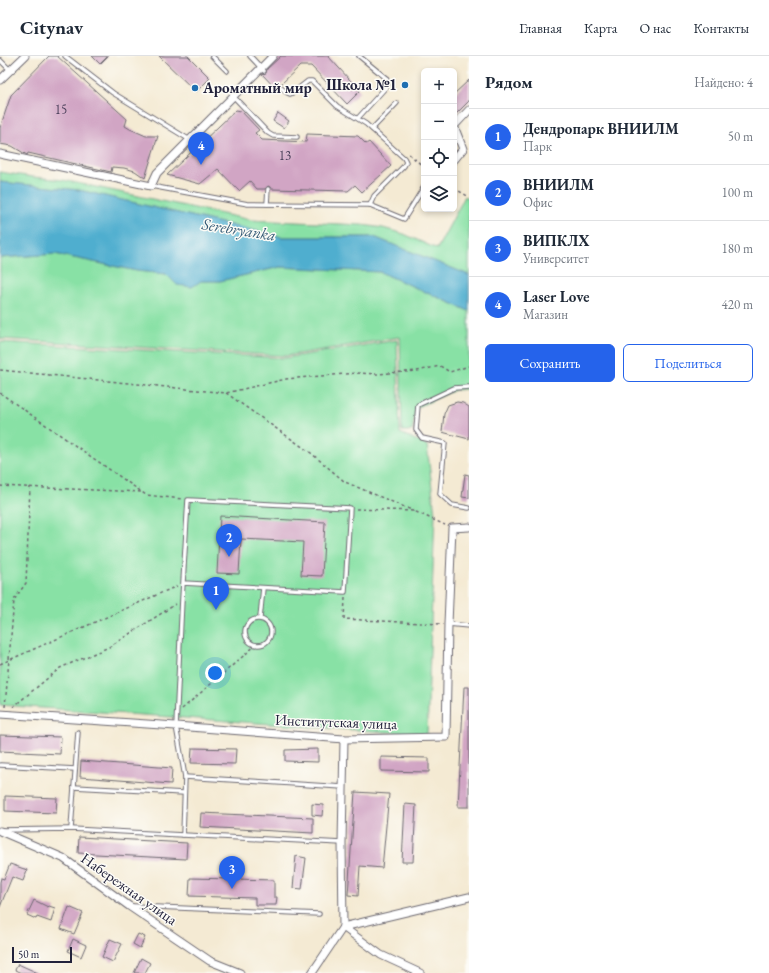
<!DOCTYPE html>
<html lang="ru">
<head>
<meta charset="utf-8">
<style>
	body { margin:0; font-family:"EB Garamond",serif; background:#f2f2f3; color:#1f2937 }
	.controls { position:absolute; right:12px; top:12px; display:grid; overflow:hidden; border-radius:6px; box-shadow:0 2px 6px #0003 }
	.controls button { width:36px; height:36px; display:grid; place-items:center; padding:0; border:0; border-bottom:1px solid #e0e1e3; background:#fff; color:#1f2937; font:20px sans-serif }
	.scale { position:absolute; left:12px; bottom:10px; width:60px; box-sizing:border-box; padding-left:4px; border:2px solid #22223b; border-top:0; font-size:11px; line-height:14px; white-space:nowrap; color:#22223b; -webkit-text-stroke:3px #fdfcf7; paint-order:stroke }
	.you { position:absolute; left:215px; top:617px; width:14px; height:14px; margin:-10px; border:3px solid #fff; border-radius:50%; background:#1a73e8; box-shadow:0 0 0 6px #1a73e833 }
	.badge { display:grid; place-items:center; width:26px; height:26px; border-radius:50%; background:#2563eb; color:#fff; font-size:13px; font-weight:700 }
	.pin { position:absolute; translate:-50% -33px; filter:drop-shadow(0 1px 2px #0008) }
	.pin::after { content:''; position:absolute; top:21px; width:14px; height:12px; background:inherit; clip-path:polygon(0 0,100% 0,50% 100%) }
	.list { margin:0; padding:0; list-style:none }
	h2 { display:flex; justify-content:space-between; align-items:center; height:52px; margin:0; padding:0 16px; font-size:17px }
	h2 small { font-size:13px; font-weight:400; color:#747a83 }
	.list li { display:grid; grid-template-columns:26px 1fr auto; gap:12px; align-items:center; box-sizing:border-box; height:56px; padding:0 16px; border-top:1px solid #e0e1e3 }
	.list b { display:block; font-size:15px; white-space:nowrap }
	.list p { margin:0; font-size:13px; white-space:nowrap; color:#747a83 }
	.list em { font-size:13px; font-style:normal; color:#747a83 }
	.actions { display:flex; gap:8px; padding:12px 16px }
	.actions a { flex:1; padding:9px 0; border:1px solid #2563eb; border-radius:6px; text-align:center; font-size:14px; color:#2563eb }
	.actions .main { background:#2563eb; color:#fff }
	.icon { flex:none; width:22px; height:22px; fill:none; stroke:currentColor; stroke-width:2; stroke-linecap:round; stroke-linejoin:round }
	.map { position:relative; flex:none; width:469px; height:917px; overflow:hidden }
	header { display:flex; align-items:center; gap:24px; box-sizing:border-box; height:56px; padding:0 20px; background:#fff; border-bottom:1px solid #e0e1e3 }
	header strong { font-size:19px }
	nav { display:flex; gap:22px; margin-inline-start:auto; font-size:14px }
	main { display:flex }
	aside { flex:1; background:#fff }
	.map>svg:first-child { display:block }
</style>
</head>
<body>
<header>
<strong>Citynav</strong>
<nav><a>Главная</a><a>Карта</a><a>О нас</a><a>Контакты</a></nav>
</header>
<main>
<div class="map">
<svg width="469" height="917" viewBox="0 0 469 917">
	<rect width="100%" height="100%" fill="#fdfcf7"/>
	<filter id="ink" filterUnits="userSpaceOnUse"><feTurbulence type="fractalNoise" baseFrequency=".025" numOctaves="2"/><feDisplacementMap in="SourceGraphic" scale="8" xChannelSelector="R" yChannelSelector="G"/><feConvolveMatrix kernelMatrix="1 2 1 2 8 2 1 2 1" color-interpolation-filters="sRGB"/></filter>
	<filter id="wash" filterUnits="userSpaceOnUse"><feTurbulence type="fractalNoise" baseFrequency=".012" numOctaves="4" result="noise"/><feDisplacementMap in="SourceGraphic" scale="16" xChannelSelector="R" yChannelSelector="G"/><feGaussianBlur stdDeviation="0.9" result="paint"/><feColorMatrix in="noise" values="0 0 0 0 0 0 0 0 0 0 0 0 0 0 0 0 0 1.4 0 .05"/><feComposite in="paint" operator="in"/></filter>
	<g filter="url(#wash)">
		<rect width="100%" height="100%" fill="#f4ead3"/>
		<g fill="#88e1a5" stroke="#558270">
			<polygon points="0,116 33,121 63,124 251,164 363,169 383,172 404,178 437,193 465,140 469,142 469,219 374,181 282,181 79,134 0,126"/>
			<polygon points="55,198 137,215 166,218 177,229 201,225 220,225 280,211 380,216 469,255 469,333 455,334 416,352 412,375 402,375 400,281 286,300 0,283 0,202"/>
			<polygon points="397,284 400,377 427,389 435,458 427,679 0,649 0,286 285,302"/>
		</g>
		<polygon fill="#50aecf" stroke="#396885" points="0,126 79,134 282,181 374,181 469,219 469,255 380,216 280,211 220,225 201,225 192,231 177,229 166,218 137,215 55,198 0,202"/>
		<g id="blocks">
			<g fill="#d1a5c4">
				<polygon points="49,0 57,0 127,63 125,70 130,73 146,80 158,80 145,122 135,115 124,112 112,111 111,116 28,97 27,99 12,90 0,88 0,72 11,39"/>
				<polygon points="92,0 108,0 100,8"/>
				<polygon points="159,0 188,0 210,22 196,36"/>
				<polygon points="281,0 328,0 360,35 347,48 311,10 300,10 281,28 277,28 276,33 262,18 266,17 267,13"/>
				<polygon points="469,24 469,45 454,60 454,38"/>
				<polygon points="236,54 241,55 259,74 255,77 262,84 306,86 307,78 358,80 366,88 369,86 391,110 362,136 355,129 348,135 271,133 270,131 268,130 265,133 257,133 250,125 239,135 218,113 200,128 167,119"/>
				<polygon points="278,57 289,65 284,72 273,65"/>
				<polygon points="457,346 463,347 469,351 469,383 442,376 444,358 448,349"/>
				<polygon points="465,418 469,419 469,442 462,441"/>
				<polygon points="220,460 325,466 322,520 301,519 303,486 241,483 239,518 217,517"/>
				<polygon points="464,631 469,631 469,751 458,751"/>
				<polygon points="0,679 61,681 60,698 0,695"/>
				<polygon points="192,692 236,693 235,708 191,707"/>
				<polygon points="318,693 318,706 285,705 285,694"/>
				<polygon points="381,701 429,702 429,716 381,715"/>
				<polygon points="81,705 172,712 171,728 80,721"/>
				<polygon points="355,736 389,738 382,812 360,810 358,840 348,839"/>
				<polygon points="5,740 57,742 56,757 5,755"/>
				<polygon points="312,748 323,749 322,760 312,759"/>
				<polygon points="405,748 416,749 413,806 402,806"/>
				<polygon points="201,757 313,762 313,777 200,771"/>
				<polygon points="79,781 187,787 186,803 78,797"/>
				<polygon points="296,800 306,802 302,833 293,832"/>
				<polygon points="10,808 27,814 23,825 12,821 0,851 0,826 1,822 4,823"/>
				<polygon points="190,822 274,824 274,841 277,841 276,849 255,849 255,842 189,840"/>
				<polygon points="34,844 48,851 49,850 55,852 51,866 37,861 36,863 27,859"/>
				<polygon points="69,851 83,857 74,878 61,873"/>
				<polygon points="138,878 145,881 140,892 133,888"/>
				<polygon points="73,883 86,889 81,901 68,895"/>
				<polygon points="110,883 122,888 113,906 102,901"/>
				<polygon points="141,902 150,907 145,917 134,917"/>
				<polygon points="18,908 38,917 21,917 15,914"/>
			</g>
		</g>
	</g>
	<g filter="url(#ink)">
		<use href="#blocks" fill-opacity="0" stroke="#6c6870" stroke-width="1"/>
		<g fill="none" stroke-linecap="round" stroke-linejoin="round">
			<g stroke="#6c6870" stroke-width="5.5">
				<g id="service">
					<polyline points="65,0 113,37 190,84"/>
					<polyline points="212,0 227,15"/>
					<polyline points="250,0 264,15"/>
					<polyline points="0,4 10,14"/>
					<polyline points="279,30 286,36 290,38 294,36 308,25 312,25 337,50 366,68 404,102 406,106 404,110 374,140 370,149"/>
					<polyline points="233,40 268,77 273,80 297,81"/>
					<polyline points="358,62 386,31 388,27 386,22 359,0"/>
					<polyline points="372,73 397,47"/>
					<polyline points="151,130 248,148 370,149 404,163 424,131"/>
					<polyline points="267,148 268,133"/>
					<polyline points="469,331 454,332 418,349 416,374 422,382 445,387 440,438 452,449 469,452"/>
					<polyline points="260,562 263,532"/>
					<circle cx="258" cy="576" r="13"/>
					<polyline points="448,568 469,570"/>
					<polyline points="0,709 75,713"/>
					<polyline points="185,721 343,731"/>
					<polyline points="74,731 184,737"/>
					<polyline points="71,773 78,676"/>
					<polyline points="3,774 71,773 183,779 185,721 176,670 182,543 188,444 350,452 345,536 183,527"/>
					<polyline points="183,779 342,787"/>
					<polyline points="133,850 319,858"/>
				</g>
			</g>
			<g stroke="#6c6870" stroke-width="9">
				<g id="minor">
					<polyline points="0,24 25,0"/>
					<polyline points="454,70 463,93 454,104"/>
					<polyline points="454,70 469,54"/>
					<polyline points="0,98 151,130 157,117 273,0"/>
					<polyline points="0,658 176,670 344,683 446,681 448,568 452,472 469,471"/>
					<polyline points="0,775 63,802 129,850 210,905 240,917"/>
					<polyline points="343,871 469,841"/>
					<polyline points="343,871 381,899 420,917"/>
					<polyline points="312,917 343,871 342,787 344,683"/>
				</g>
			</g>
			<g stroke="#6c6870" stroke-width="1.5" stroke-dasharray="3 3" stroke-linecap="butt">
				<polyline points="409,98 424,111"/>
				<polyline points="454,132 469,141"/>
				<polyline points="0,314 226,337 286,323 357,317 377,318 417,315 440,310 450,316 469,310"/>
				<polyline points="0,337 146,439 182,443"/>
				<polyline points="226,337 311,397 345,426 414,455"/>
				<polyline points="0,430 141,436"/>
				<polyline points="356,453 414,455 445,469"/>
				<polyline points="345,542 344,563 440,568"/>
				<polyline points="0,608 177,530"/>
				<polyline points="5,651 14,544 26,527 30,431"/>
				<polyline points="13,651 60,612 109,591 176,548"/>
				<polyline points="182,653 256,589"/>
			</g>
			<use href="#service" stroke="#fff" stroke-width="3.5"/>
			<use href="#minor" stroke="#fff" stroke-width="7"/>
		</g>
	</g>
	<g fill="#1f6fb2" stroke="#fdfcf7" stroke-width="1.5">
		<circle cx="405" cy="29" r="4"/>
		<circle cx="195" cy="32" r="4"/>
	</g>
	<g text-anchor="middle" stroke-width="3" stroke-linejoin="round" paint-order="stroke">
		<g font-size="13" fill="#4e435d">
			<text x="61" y="58">15</text>
			<text x="285" y="104">13</text>
		</g>
		<g font-size="15" font-weight="bold" fill="#22223b" stroke="#fdfcf7" text-anchor="end">
			<text x="397" y="34">Школа №1</text>
			<text x="203" y="37" text-anchor="start">Ароматный мир</text>
		</g>
		<g font-size="15" fill="#22223b" stroke="#fdfcf7">
			<text transform="translate(336 666) rotate(2)" y="5">Институтская улица</text>
			<text transform="translate(129 833) rotate(35)" y="5">Набережная улица</text>
		</g>
		<g font-size="16" font-style="italic" fill="#345a76" stroke="#fdfcf7">
			<text transform="translate(239 173) rotate(9)" y="6">Serebryanka</text>
		</g>
	</g>
</svg>
<div class="controls">
<button>+</button>
<button>−</button>
<button><svg class="icon" aria-label="locate" viewBox="0 0 24 24"><circle cx="12" cy="12" r="6"/><path d="M12 2v4M12 18v4M2 12h4M18 12h4"/></svg></button>
<button><svg class="icon" aria-label="layers" viewBox="0 0 24 24"><path d="M12 4l9 5-9 5-9-5zM3 14l9 5 9-5"/></svg></button>
</div>
<div class="scale">50 m</div>
<div class="you"></div>
<div class="pin badge" style="left:216px;top:554px">1</div>
<div class="pin badge" style="left:229px;top:501px">2</div>
<div class="pin badge" style="left:232px;top:833px">3</div>
<div class="pin badge" style="left:201px;top:109px">4</div>
</div>
<aside>
<h2>Рядом<small>Найдено: 4</small></h2>
<ul class="list">
<li><span class="badge">1</span><div><b>Дендропарк ВНИИЛМ</b><p>Парк</p></div><em>50 m</em></li>
<li><span class="badge">2</span><div><b>ВНИИЛМ</b><p>Офис</p></div><em>100 m</em></li>
<li><span class="badge">3</span><div><b>ВИПКЛХ</b><p>Университет</p></div><em>180 m</em></li>
<li><span class="badge">4</span><div><b>Laser Love</b><p>Магазин</p></div><em>420 m</em></li>
</ul>
<div class="actions"><a class="main">Сохранить</a><a>Поделиться</a></div>
</aside>
</main>
</body>
</html>
